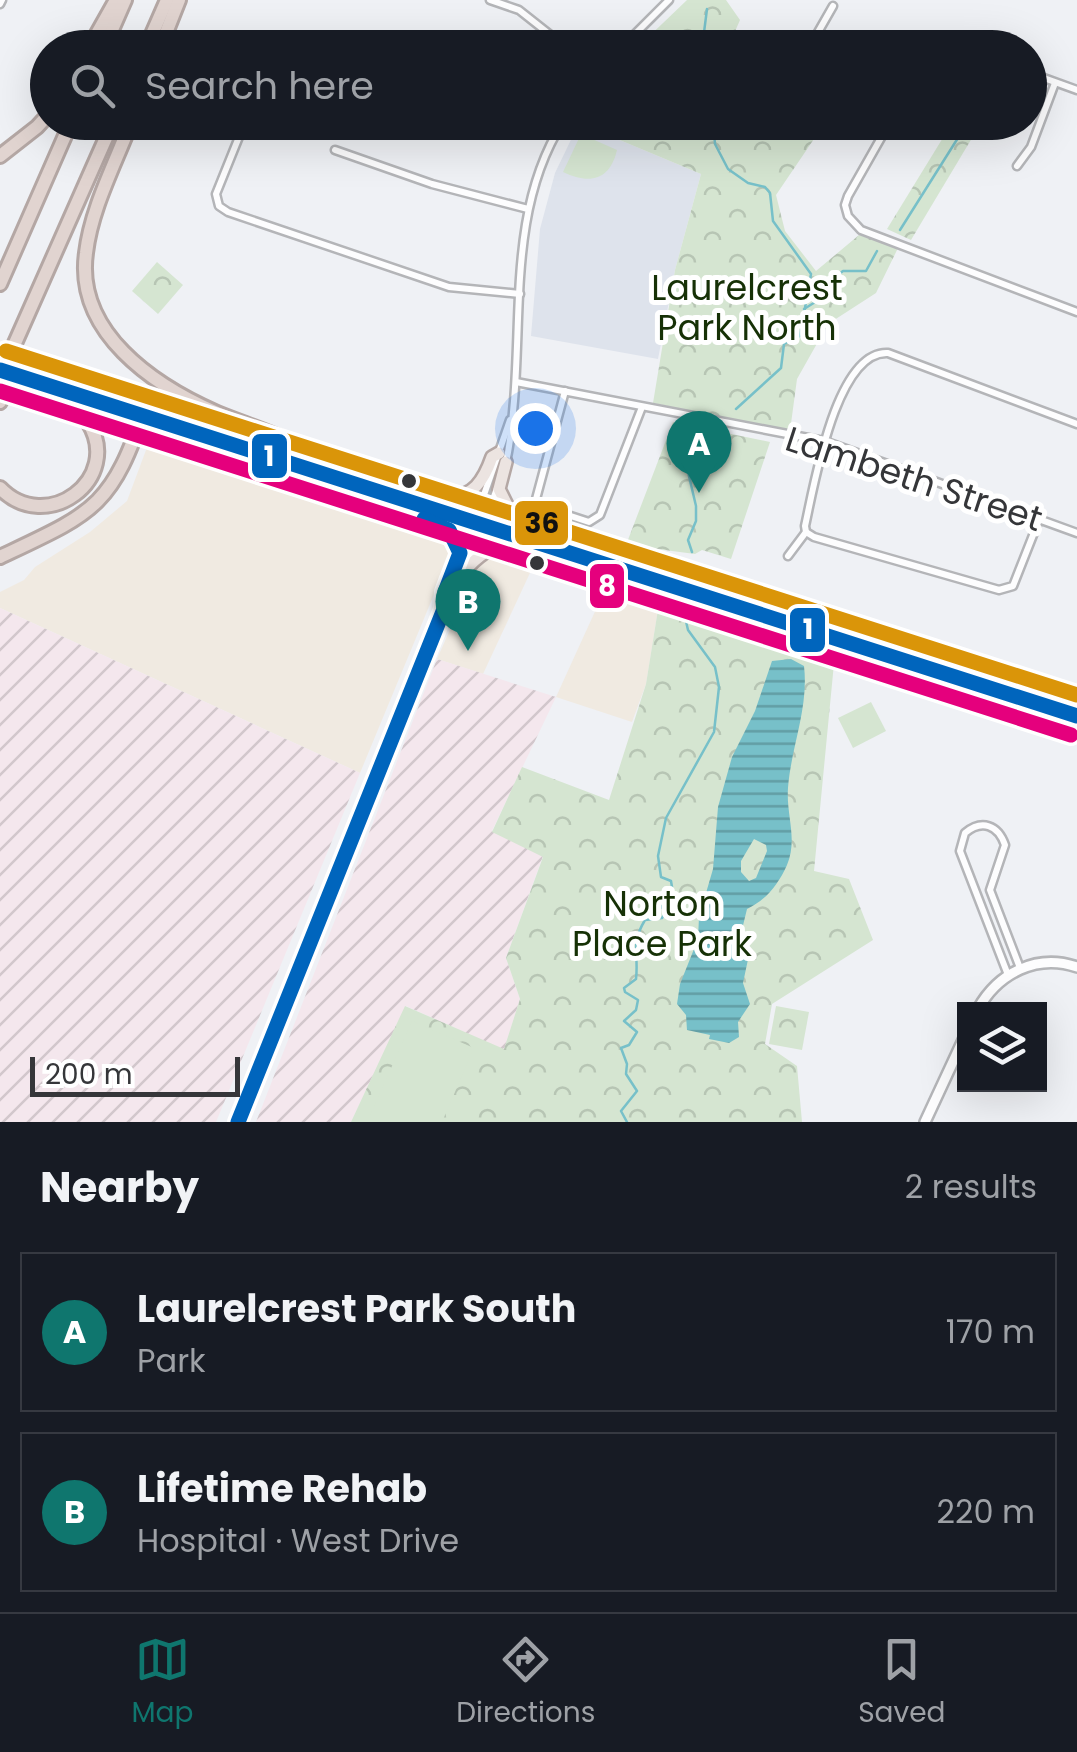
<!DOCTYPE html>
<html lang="en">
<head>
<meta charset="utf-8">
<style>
	body { margin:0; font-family:Poppins,sans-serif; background:#20242c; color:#f1f3f6 }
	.controls { position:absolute; right:30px; bottom:30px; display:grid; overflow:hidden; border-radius:0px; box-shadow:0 10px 40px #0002 }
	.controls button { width:90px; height:90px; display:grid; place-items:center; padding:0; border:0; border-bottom:2px solid #363941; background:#171b24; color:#f1f3f6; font:50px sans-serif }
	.scale { position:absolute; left:30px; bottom:25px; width:210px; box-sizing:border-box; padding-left:10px; border:5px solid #353639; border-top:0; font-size:28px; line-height:35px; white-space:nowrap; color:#353639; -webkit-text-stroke:8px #fff; paint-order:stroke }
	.you { position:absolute; left:535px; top:428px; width:35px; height:35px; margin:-25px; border:8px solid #fff; border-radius:50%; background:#1a73e8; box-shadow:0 0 0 15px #1a73e833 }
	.badge { display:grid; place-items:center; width:65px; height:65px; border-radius:50%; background:#0f766e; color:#fff; font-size:32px; font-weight:700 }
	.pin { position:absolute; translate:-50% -82px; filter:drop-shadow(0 2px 5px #0008) }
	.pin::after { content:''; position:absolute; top:52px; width:35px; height:30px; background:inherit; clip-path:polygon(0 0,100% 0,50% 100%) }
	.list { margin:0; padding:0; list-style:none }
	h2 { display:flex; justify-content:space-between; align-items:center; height:130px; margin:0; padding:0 40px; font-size:42px }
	h2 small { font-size:32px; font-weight:400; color:#9ea1a6 }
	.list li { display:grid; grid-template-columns:65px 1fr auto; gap:30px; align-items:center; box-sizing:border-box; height:160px; margin:0 20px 20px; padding:0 20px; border:2px solid #363941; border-radius:0px }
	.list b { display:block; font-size:38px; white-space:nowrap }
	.list p { margin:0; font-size:32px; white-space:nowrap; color:#9ea1a6 }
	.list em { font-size:32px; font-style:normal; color:#9ea1a6 }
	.icon { flex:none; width:55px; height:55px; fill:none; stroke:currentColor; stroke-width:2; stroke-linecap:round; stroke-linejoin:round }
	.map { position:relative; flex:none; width:1077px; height:1122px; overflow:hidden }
	.search { position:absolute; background:#171b24; box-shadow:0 10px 40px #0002; left:30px; right:30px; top:30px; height:110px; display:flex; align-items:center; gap:25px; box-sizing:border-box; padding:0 35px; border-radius:55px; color:#9ea1a6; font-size:38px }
	.sheet { height:490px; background:#171b24 }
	nav { display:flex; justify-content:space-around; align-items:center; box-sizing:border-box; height:140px; border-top:2px solid #363941; background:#171b24; font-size:28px; color:#9ea1a6 }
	nav a { display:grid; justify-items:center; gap:5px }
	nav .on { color:#0f766e }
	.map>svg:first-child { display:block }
</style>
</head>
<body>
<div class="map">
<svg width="1077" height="1122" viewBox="0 0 1077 1122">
	<defs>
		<pattern id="industrial-furrows" width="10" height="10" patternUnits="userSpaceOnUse" patternTransform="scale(2.5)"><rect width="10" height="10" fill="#f4e7ed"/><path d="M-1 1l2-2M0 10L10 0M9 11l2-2" fill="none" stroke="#d2c7cc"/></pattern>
		<pattern id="park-crowns" width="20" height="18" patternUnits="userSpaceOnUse" patternTransform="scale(2.5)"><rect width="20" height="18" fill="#d5e5d1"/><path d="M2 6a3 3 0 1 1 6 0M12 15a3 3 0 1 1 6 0" fill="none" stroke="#b7c5b4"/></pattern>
		<pattern id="water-rules" width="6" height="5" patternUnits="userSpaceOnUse" patternTransform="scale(2.5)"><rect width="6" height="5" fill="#77c0c9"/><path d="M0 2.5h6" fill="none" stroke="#629da4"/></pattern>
	</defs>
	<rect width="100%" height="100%" fill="#eff1f5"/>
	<g fill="#f0eae1">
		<polygon points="152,434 183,449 291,483 310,493 319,492 440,530 447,538 452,551 360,773 0,608 0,592 24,580 35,567 90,532 127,501"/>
		<polygon points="502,552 536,560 483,674 437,659 478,566 491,555"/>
		<polygon points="608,583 660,597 646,684 632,722 556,697"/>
	</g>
	<g fill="url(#industrial-furrows)">
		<polygon points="0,608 360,773 216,1122 0,1122"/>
		<polygon points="437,659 556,697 492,831 543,856 506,958 520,999 504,1050 406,1006 351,1122 256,1122"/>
	</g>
	<polygon fill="#dee3ec" points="579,123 701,174 675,270 658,359 531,336 540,229 555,173"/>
	<g fill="url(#park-crowns)">
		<polygon points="687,0 726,0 740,20 733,36 735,47 638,47"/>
		<polygon points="579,123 793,123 816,136 776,195 785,231 816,271 859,235 898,248 876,293 828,324 797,379 790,431 653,403 675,270 701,174"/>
		<polygon points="952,123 981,123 911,240 887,229"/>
		<polygon points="157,262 183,285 158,314 132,291"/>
		<polygon points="673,422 770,442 731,559 702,550 695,554 626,545"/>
		<polygon points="660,597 835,653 814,871 849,879 873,940 772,1004 765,1044 797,1066 802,1122 351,1122 405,1006 504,1049 520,999 506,958 543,857 492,832 522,767 609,800 646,684"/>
		<polygon points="776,1006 809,1012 802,1050 769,1044"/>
	</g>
	<g fill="#d5e5d1">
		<path d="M 581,134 L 617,150 C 610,180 590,185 563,172 Z"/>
		<polygon points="871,702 886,731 853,748 838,718"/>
		<polygon points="412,1021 474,1048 442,1122 374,1122 368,1120"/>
	</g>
	<path fill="url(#water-rules)" fill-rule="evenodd" d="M 791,659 L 804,666 C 809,708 791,747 788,788 C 786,815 798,839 787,865 C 778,885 766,900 747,909 L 738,946 L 750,950 L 743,983 L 750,1004 L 738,1022 L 739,1037 L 729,1043 L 709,1039 L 710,1035 L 687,1030 L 686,1015 L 677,1004 L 680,984 L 698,939 L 699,917 L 713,869 L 718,807 L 732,757 L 755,711 L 772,661 ZM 754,839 L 766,845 L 767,851 L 756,878 L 749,881 L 741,872 L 741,861 Z"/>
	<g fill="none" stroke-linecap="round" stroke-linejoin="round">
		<g stroke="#77c0c9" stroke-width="2.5">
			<polyline points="702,48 707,9"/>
			<polyline points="713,122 715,144 728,169 748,183 765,187 770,193 773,221 811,274 800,336 784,344 781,368 736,409"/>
			<polyline points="900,230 968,122"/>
			<polyline points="834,278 843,271 866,271 877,251"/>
			<polyline points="804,309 825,296 831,284"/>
			<polyline points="692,552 688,540 696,521 696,506 684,455 688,448 708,440"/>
			<path d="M 627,1122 L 621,1111 L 637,1091 L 626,1074 L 627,1064 L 621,1048 L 629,1045 L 637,1032 L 624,1021 L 636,1010 L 638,1000 L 625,992 L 624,988 L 636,979 C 639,953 630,945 645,920 L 662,918 L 666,912 L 658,903 L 661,896 L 672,887 L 671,881 L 661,877 L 658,856 L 666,818 L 714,732 L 719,687 L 715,667 L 688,630 L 685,617"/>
		</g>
		<g stroke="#b4b5b8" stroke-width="11">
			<g id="minor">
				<polyline points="490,0 519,10 567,48"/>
				<polyline points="0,4 2,0"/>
				<polyline points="276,48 285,36 321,48"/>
				<polyline points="621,48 669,0"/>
				<polyline points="809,48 833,6"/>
				<polyline points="944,48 955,45 967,48"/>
				<polyline points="1030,73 1077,90"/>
				<polyline points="245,122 216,194 219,206 228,212 449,287 520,294"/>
				<polyline points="537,122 559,130"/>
				<polyline points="890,122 848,196 845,205 848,216 861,230 1077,312"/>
				<polyline points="335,150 432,184 528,209"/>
				<polyline points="1017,166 1031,147 1055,83"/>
				<polyline points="516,382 824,441 1077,533"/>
				<polyline points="565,391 536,499 540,506 589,522 600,515 642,407"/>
				<path d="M 506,462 C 511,441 512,422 514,401 C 522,308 510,205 563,122"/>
				<polyline points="478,512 510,420"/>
				<polyline points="488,514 497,488"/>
				<path d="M 1039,520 L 1013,586 L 999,590 L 814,537 L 806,532 L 805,526 C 814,486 836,350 888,353 L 1077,424"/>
				<polyline points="788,556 806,532"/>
				<path d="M 1008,975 L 960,851 L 965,833 C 982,819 998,825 1005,845 L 990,890 L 1020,968"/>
			</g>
		</g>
		<g stroke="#b4b5b8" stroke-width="14">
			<g id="tertiary">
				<polyline points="444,609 457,595 486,522"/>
				<path d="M 978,1009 C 998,973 1037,953 1077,967"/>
				<polyline points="238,1122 444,609 445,592 476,516"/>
				<polyline points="925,1122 964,1038"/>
			</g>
		</g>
		<g stroke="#b4a7a4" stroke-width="16">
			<g id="primary">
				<polyline points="34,371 1077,702"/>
				<polyline points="30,379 1077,716"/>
				<polyline points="506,462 499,489 508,507 517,514 580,534 586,546"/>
				<path d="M 447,497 C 473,498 484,480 492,457 L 499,453"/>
				<polyline points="399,500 405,513 449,530 460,553"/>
				<path d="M 469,566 C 483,552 497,543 517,541"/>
			</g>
		</g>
		<g stroke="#b4a7a4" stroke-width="18">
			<g id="motorway">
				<polyline points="89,48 116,0"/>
				<polyline points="104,48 125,0"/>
				<polyline points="146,48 167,0"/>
				<polyline points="160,48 179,0"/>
				<path d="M 131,122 C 115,164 91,209 86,253 C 75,332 153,385 217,413 C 253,428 291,437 321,462"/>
				<polyline points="0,156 37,127 48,115"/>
				<polyline points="0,284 71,122"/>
				<polyline points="0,377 113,122"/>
				<polyline points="0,402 13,366"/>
				<path d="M 0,488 C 46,536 124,479 88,422 C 79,406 61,396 47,385"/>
				<path d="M 0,557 C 93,513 112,508 145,407"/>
			</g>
		</g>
		<use href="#minor" stroke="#fdfdfe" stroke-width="6"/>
		<use href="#tertiary" stroke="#fdfdfe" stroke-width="9"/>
		<use href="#primary" stroke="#ece4e1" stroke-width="11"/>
		<use href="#motorway" stroke="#e1d4d0" stroke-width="12"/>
		<g stroke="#b4a7a4" stroke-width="16" stroke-linecap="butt">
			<g id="primary-bridge">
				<polyline points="0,360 34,371"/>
				<polyline points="0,370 30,379"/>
			</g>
		</g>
		<use href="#primary-bridge" stroke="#ece4e1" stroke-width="11"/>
		<g stroke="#fff" stroke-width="22">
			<g id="bus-1">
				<polyline points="0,370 1077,716"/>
				<polyline points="238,1122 444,609 445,592 460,553 449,530 424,519"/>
			</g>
		</g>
		<g stroke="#fff" stroke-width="22">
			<polyline id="bus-2" points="0,391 1071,735"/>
		</g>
		<g stroke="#fff" stroke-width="22">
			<polyline id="bus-3" points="6,351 1077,695"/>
		</g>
		<use href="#bus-1" stroke="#0065bd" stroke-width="15"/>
		<use href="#bus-2" stroke="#e5007d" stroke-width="15"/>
		<use href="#bus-3" stroke="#da9509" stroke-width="15"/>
	</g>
	<g fill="#353639" stroke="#fff" stroke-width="4">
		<circle cx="409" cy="481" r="9"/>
		<circle cx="537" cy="563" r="9"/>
	</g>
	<g text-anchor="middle" stroke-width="10" stroke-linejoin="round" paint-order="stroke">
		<g font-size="35" fill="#163106" stroke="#fff">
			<text x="747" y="300">Laurelcrest<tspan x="747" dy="40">Park North</tspan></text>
			<text x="662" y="916">Norton<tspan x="662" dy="40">Place Park</tspan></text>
		</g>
		<g font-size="35" fill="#353639" stroke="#fff">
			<text transform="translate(914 479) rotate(18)" y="12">Lambeth Street</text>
		</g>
	</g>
	<g stroke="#fff" stroke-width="4">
		<rect x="250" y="432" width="39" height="48" rx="10" fill="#0065bd"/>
		<rect x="513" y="499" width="57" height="48" rx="10" fill="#da9509"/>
		<rect x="588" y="562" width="38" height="48" rx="10" fill="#e5007d"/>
		<rect x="788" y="606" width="39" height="48" rx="10" fill="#0065bd"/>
	</g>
	<g font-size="28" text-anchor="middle" font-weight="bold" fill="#fff">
		<text x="269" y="466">1</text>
		<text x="607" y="596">8</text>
		<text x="808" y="639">1</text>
	</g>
	<g font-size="28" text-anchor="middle" font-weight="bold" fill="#111">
		<text x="542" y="533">36</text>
	</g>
</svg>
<div class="controls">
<button><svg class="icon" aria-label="layers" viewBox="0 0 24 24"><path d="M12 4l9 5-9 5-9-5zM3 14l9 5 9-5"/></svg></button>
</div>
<div class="scale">200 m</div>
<div class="you"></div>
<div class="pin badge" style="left:699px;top:493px">A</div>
<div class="pin badge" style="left:468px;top:651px">B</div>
<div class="search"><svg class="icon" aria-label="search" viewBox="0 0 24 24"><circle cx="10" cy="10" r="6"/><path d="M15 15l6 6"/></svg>Search here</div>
</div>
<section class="sheet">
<h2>Nearby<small>2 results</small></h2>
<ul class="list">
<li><span class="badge">A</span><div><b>Laurelcrest Park South</b><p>Park</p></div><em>170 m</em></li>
<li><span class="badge">B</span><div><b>Lifetime Rehab</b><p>Hospital · West Drive</p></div><em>220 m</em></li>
</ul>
</section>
<nav>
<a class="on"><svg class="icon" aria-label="map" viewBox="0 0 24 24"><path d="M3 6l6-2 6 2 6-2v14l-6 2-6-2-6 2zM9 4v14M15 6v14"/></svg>Map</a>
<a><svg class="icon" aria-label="directions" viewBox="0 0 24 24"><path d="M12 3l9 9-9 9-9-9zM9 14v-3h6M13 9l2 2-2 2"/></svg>Directions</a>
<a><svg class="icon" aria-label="saved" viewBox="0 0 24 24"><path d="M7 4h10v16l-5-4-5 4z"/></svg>Saved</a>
</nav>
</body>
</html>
